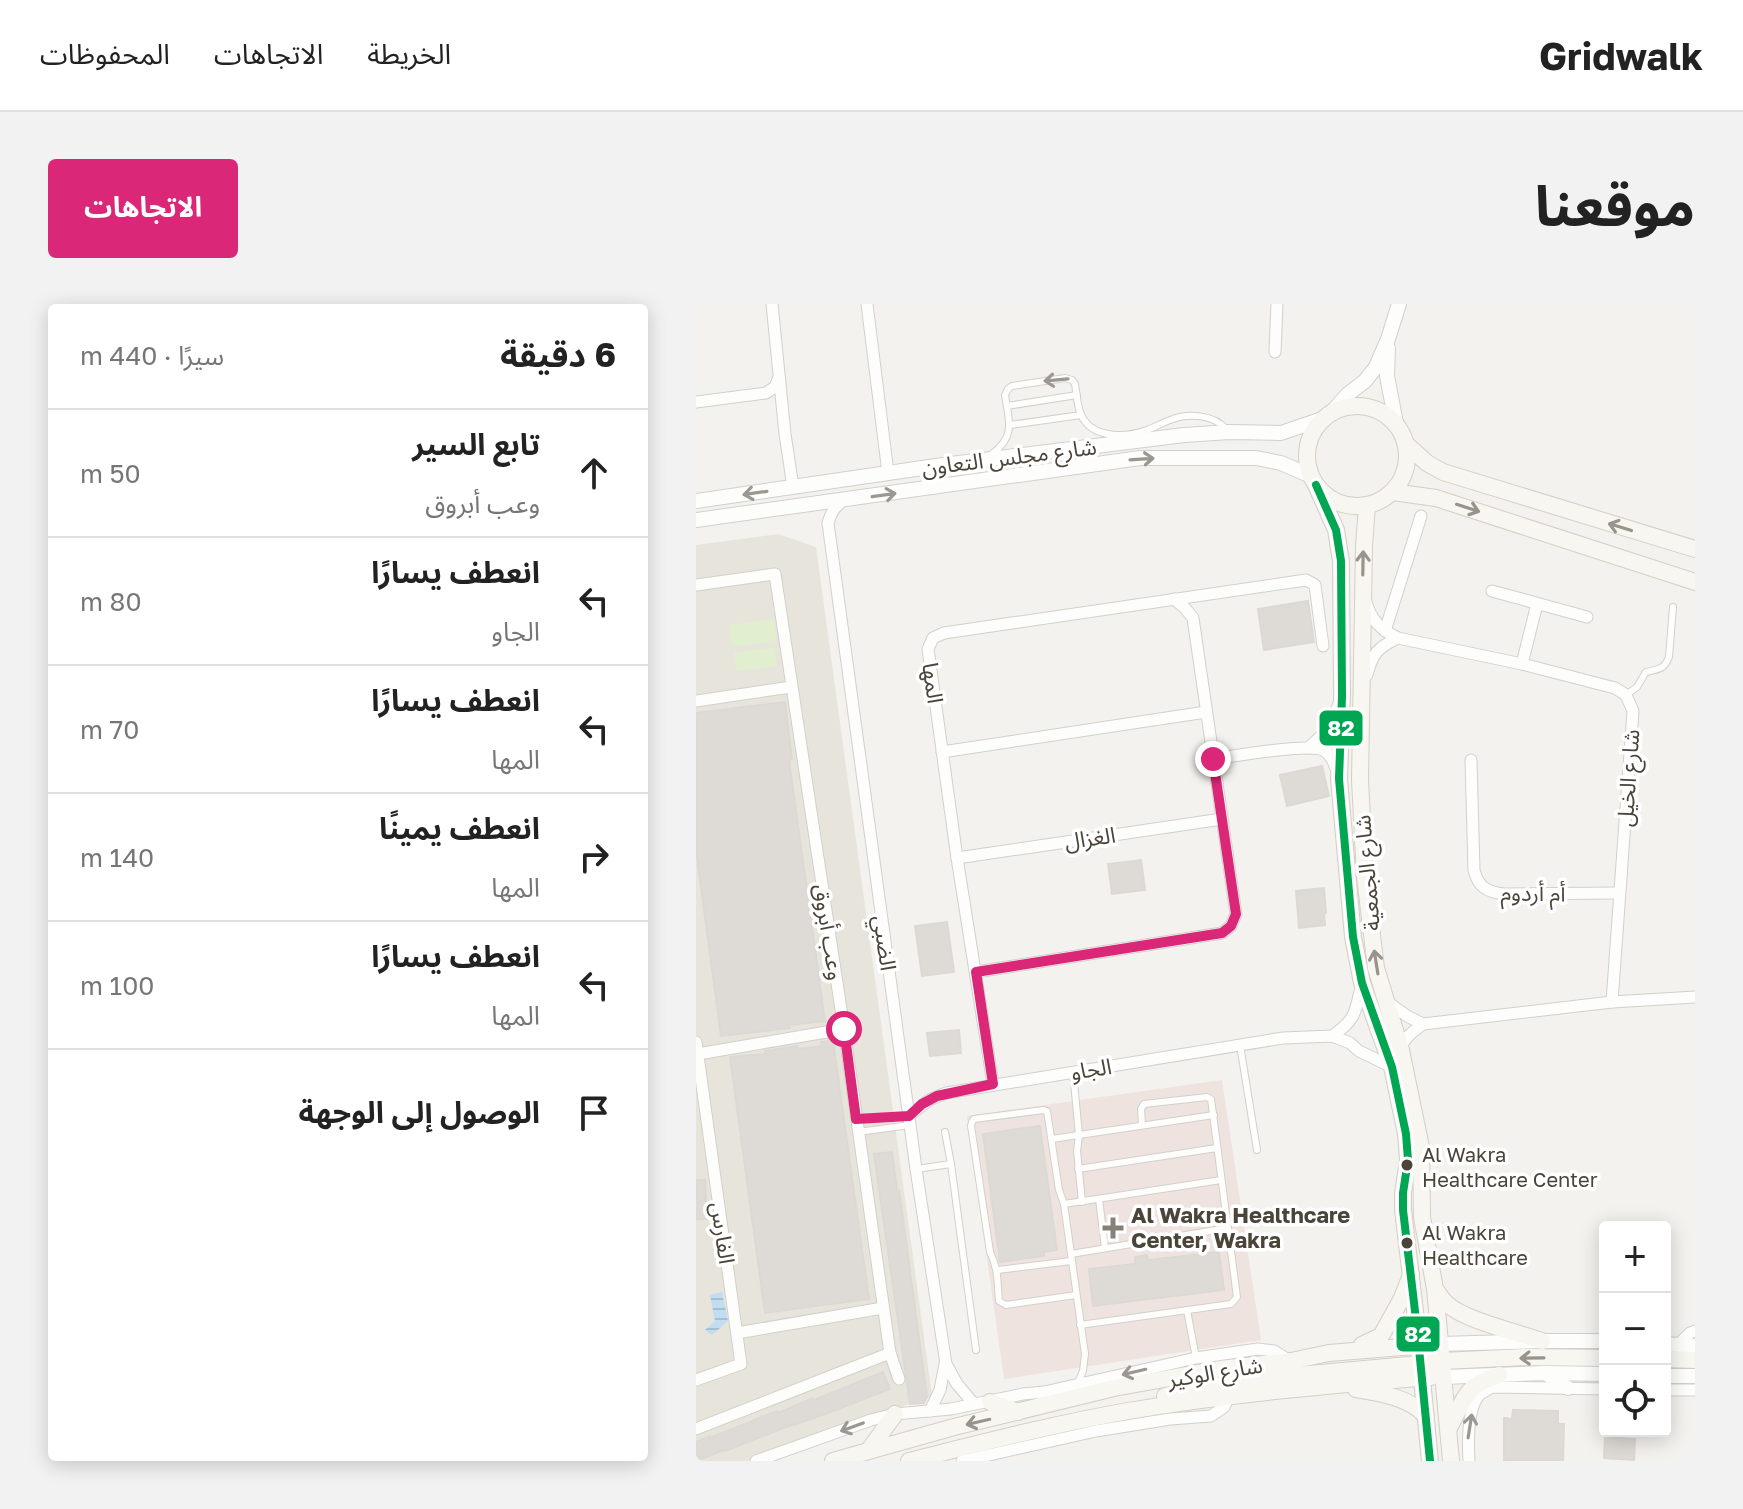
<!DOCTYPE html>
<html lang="ar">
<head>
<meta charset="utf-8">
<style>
	body { margin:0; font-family:"Golos Text","Noto Sans Arabic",sans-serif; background:#f2f2f2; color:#222; direction:rtl }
	.controls { position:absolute; right:24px; bottom:24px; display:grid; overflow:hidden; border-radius:8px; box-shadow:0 4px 20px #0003 }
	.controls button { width:72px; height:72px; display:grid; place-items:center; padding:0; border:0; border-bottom:2px solid #e0e0e0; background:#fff; color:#222; font:40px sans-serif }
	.stop { position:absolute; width:24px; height:24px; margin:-18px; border:6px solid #db2777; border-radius:50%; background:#fff }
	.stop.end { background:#db2777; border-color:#fff; box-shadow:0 2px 8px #0008 }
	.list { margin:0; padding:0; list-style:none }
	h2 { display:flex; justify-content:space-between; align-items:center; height:104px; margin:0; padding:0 32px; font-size:34px }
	h2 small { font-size:26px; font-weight:400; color:#767676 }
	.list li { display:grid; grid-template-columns:52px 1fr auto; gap:24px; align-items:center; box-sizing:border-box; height:128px; padding:0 32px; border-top:2px solid #e0e0e0 }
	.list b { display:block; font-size:30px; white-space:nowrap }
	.list p { margin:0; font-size:26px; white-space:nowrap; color:#767676 }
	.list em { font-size:26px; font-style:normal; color:#767676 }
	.icon { flex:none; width:44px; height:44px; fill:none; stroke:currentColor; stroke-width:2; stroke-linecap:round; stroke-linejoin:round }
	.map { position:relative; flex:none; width:999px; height:1157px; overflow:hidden; direction:ltr; border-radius:8px }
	header { display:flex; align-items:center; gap:48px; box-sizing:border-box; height:112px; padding:0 40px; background:#fff; border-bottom:2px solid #e0e0e0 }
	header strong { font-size:38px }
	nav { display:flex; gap:44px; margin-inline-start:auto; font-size:28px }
	.intro { display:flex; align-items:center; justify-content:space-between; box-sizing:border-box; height:192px; padding:0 48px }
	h1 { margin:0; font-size:56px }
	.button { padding:20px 36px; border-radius:8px; background:#db2777; color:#fff; font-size:28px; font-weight:700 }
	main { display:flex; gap:48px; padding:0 48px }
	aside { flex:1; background:#fff; border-radius:8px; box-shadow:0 4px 20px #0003 }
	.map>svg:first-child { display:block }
</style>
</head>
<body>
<header>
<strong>Gridwalk</strong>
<nav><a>الخريطة</a><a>الاتجاهات</a><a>المحفوظات</a></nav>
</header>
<div class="intro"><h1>موقعنا</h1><a class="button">الاتجاهات</a></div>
<main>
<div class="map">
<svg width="999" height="1157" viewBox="0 0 999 1157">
	<defs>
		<pattern id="water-rules" width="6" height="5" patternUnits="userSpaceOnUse" patternTransform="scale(2)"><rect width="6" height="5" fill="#c0ddf1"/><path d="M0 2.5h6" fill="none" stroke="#a6bfcf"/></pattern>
	</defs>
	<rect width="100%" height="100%" fill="#f4f2ee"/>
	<polygon fill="#e7e4dc" points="82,230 120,243 236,1092 52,1157 0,1157 0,241"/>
	<polygon fill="#eee3df" points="526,776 565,1036 308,1075 271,812"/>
	<g fill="#e1eecf">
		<polygon points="77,315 81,337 36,343 33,321"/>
		<polygon points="79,343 81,362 41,367 38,349"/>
	</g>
	<polygon fill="url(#water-rules)" points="26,988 32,1017 16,1031 9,1026 19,1017 14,991"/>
	<g fill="#dedbd6" stroke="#dcd9d4" stroke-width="2">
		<polygon points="612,297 618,338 568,346 562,305"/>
		<polygon points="89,398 96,455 93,456 129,717 93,721 94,724 25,732 0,546 0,409"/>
		<polygon points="626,462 633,492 591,502 584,471"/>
		<polygon points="445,556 449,586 416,590 412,560"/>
		<polygon points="628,584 630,609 628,609 629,621 603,624 600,587"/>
		<polygon points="251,618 258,668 226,672 219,622"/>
		<polygon points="263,726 265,749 234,752 231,729"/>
		<polygon points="137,737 173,995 69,1009 34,753 70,750 69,747 101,742 102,745 126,742 125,738"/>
		<polygon points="344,822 361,946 348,948 348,952 304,958 287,830"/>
		<polygon points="196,848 201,886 203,886 231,1093 228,1099 214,1100 178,850"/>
		<polygon points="0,876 9,876 11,915 0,915"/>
		<polygon points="523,948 528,986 397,1002 393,965 439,960 439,953 451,951 452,956"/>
		<polygon points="187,1068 194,1085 132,1109 98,1121 98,1120 29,1147 28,1146 0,1157 0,1138 14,1132 14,1134 81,1107 82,1109 117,1094 118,1096"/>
		<polygon points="817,1106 862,1107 862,1120 868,1120 867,1157 808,1157 808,1114 816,1115"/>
		<polygon points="909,1133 939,1135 938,1156 908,1154"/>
	</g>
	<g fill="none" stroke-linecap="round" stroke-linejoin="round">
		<g stroke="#d2d0cb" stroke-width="8">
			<g id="service">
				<polyline points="311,102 381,91"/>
				<polyline points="314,121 385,111"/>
				<path d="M 296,150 C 320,132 313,117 309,91 L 312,85 L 316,82 L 369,74 L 376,76 L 379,80 C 381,91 381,107 388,116 C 401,135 431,133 451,126 C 459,123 466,119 474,116 C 492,109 518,110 531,126"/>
				<path d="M 930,391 L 941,383 L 950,368 C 962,365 968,366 973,353 L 977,303"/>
				<polyline points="544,741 561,846"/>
				<polyline points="377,768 383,831 381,847 386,898"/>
				<polyline points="160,815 213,812"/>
				<polyline points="162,828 214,821"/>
				<polyline points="249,828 255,860 280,1046"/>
				<polyline points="356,835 518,811"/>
				<polyline points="220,865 255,860"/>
				<polyline points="382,865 521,844"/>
				<polyline points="403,895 409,944"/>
				<polyline points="368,900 525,876"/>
				<polyline points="375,950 532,924"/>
				<polyline points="302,966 375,957"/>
				<path d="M 380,991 L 310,1001 L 303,997 C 301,977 303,967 294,948 L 275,822 L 276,818 L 278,815 L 348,806 L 351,807 L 363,886 L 368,900 L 389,1050 L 387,1067 L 381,1081"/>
				<polyline points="491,1006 500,1054"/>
				<polyline points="384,1021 535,1000 541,993 515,795 511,793 448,800 445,805 446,820"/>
			</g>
		</g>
		<g stroke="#d2d0cb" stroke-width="13">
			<g id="minor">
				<polyline points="76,0 89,130 97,183"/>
				<polyline points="171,0 192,169"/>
				<polyline points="579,48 581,0"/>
				<polyline points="0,98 70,89 79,83 83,73"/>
				<path d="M 147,196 C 139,203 135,208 132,219 L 220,865 L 250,1060 L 261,1080 L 278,1100"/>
				<polyline points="0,281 79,270 148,725 194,1049 0,1125"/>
				<polyline points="796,287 891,313"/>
				<path d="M 670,298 C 675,316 685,326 702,334 L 826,360 L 919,384 L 930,391 L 937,407 L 916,698"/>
				<polyline points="689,327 725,212"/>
				<polyline points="826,360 841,300"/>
				<path d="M 671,371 C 676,350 682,343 702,334"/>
				<polyline points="0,397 95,383"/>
				<path d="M 613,443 C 628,431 636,420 642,402"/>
				<polyline points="246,448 510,408"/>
				<path d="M 517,455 C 538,452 611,439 627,446 C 635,450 638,459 641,467"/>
				<path d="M 775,456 L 778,566 C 782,583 791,588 808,590 L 923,589"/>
				<polyline points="261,554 526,515"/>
				<polyline points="280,668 526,629 535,622 540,610 497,314 489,304 478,295"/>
				<polyline points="690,697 711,712 727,720"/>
				<path d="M 636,732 C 661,715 659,708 666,679"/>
				<polyline points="0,738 45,1060 0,1076"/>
				<path d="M 705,746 C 706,735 718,727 727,720 L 916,698 L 999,693"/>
				<polyline points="2,750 148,725"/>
				<polyline points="297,780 261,554 232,345 237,334 248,329 610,276 619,281 627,342"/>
				<polyline points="213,812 233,796 250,789 587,734 636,732 654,739 663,747 696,763"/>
				<polyline points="41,1029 187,1004"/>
				<polyline points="982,1041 994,1029 999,1027"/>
				<polyline points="194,1049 203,1075"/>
				<polyline points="969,1086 999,1086"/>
				<polyline points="234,1107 244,1086 249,1060"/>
				<polyline points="60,1157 175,1116 199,1110 255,1105 327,1090 348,1088 500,1054 562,1045 578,1047 594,1057"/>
				<polyline points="266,1157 400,1127 474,1115 515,1112 528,1103 533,1093"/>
				<path d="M 773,1157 C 772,1140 771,1104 784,1090 C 786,1089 794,1084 796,1083 L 909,1085"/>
			</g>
		</g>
		<g stroke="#d2d0cb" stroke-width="16">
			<g id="tertiary">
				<polyline points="692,44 691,72 700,119"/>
				<polyline points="637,107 652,90 669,77 680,63 692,35 703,0"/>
				<polyline points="0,197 247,161 488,131 534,128 585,129 626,115"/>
				<polyline points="0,216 444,154 560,154 585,159 615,172"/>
				<polyline points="745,1040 846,1037 909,1037"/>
				<polyline points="969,1040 999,1042"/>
				<polyline points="849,1069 872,1084"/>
				<polyline points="969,1072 999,1072"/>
				<polyline points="748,1073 849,1069 909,1070"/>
			</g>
		</g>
		<g stroke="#d3cfc5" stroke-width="18">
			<g id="secondary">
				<circle cx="661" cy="152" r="50"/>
				<polyline points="711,141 731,159 747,168 999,245"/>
				<polyline points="620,181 640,226 645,257 646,392 643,475 657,633 666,679 696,763 710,830 712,856 707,889 707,906 721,1024 734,1157"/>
				<polyline points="697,188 740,194 999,278"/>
				<polyline points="671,201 668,243 664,476 669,573 680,664 705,746 725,843 726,913 739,985 755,1157"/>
				<path d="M 739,985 C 743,990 746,996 751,1000 C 768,1016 823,1029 846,1037"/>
				<polyline points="666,1041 685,1032 706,994 715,971"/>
				<polyline points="969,1055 999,1056"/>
				<polyline points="738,1062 746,1057 831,1053 909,1054"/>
				<path d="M 660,1085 C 684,1089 713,1093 730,1112"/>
				<polyline points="469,1092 531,1080 591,1072 724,1060 731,1056"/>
				<polyline points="294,1098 322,1108"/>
				<path d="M 753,1124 C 770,1093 767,1083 803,1071"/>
				<polyline points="173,1146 199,1110"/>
				<polyline points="137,1157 258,1123 418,1084 524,1065 595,1057 633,1049 731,1041"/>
				<path d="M 213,1157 C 285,1139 358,1120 432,1107 C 533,1090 634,1081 735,1073"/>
			</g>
		</g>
		<use href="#service" stroke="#fdfdfc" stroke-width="6"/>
		<use href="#minor" stroke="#fdfdfc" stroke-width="11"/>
		<use href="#tertiary" stroke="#fdfdfc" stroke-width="14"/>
		<use href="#secondary" stroke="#f7f6f1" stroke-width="16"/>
		<g stroke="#fff" stroke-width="14">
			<polyline id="bus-1" points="620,181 640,226 645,257 646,392 643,475 657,633 666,679 696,763 710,830 712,856 707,889 707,906 721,1024 734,1157"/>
		</g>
		<use href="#bus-1" stroke="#00a651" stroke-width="8"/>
	</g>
	<defs><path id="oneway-shaft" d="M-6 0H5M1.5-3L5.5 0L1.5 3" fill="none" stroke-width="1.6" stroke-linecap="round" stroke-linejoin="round" transform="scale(2)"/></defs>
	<g stroke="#9b9791">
		<use href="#oneway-shaft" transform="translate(360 76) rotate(175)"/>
		<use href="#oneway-shaft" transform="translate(446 155) rotate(-4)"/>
		<use href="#oneway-shaft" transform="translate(59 189) rotate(172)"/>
		<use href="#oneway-shaft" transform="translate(188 191) rotate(-8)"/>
		<use href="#oneway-shaft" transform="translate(438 1068) rotate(167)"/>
		<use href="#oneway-shaft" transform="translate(774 1122) rotate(-81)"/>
		<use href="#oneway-shaft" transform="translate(156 1123) rotate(160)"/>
	</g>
	<g stroke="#98948c">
		<use href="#oneway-shaft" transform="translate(772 204) rotate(18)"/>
		<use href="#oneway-shaft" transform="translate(924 223) rotate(-163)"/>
		<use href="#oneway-shaft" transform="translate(667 259) rotate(-89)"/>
		<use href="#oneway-shaft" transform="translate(680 658) rotate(-99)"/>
		<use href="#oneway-shaft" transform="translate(836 1054) rotate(179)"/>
		<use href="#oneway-shaft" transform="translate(282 1118) rotate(167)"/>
	</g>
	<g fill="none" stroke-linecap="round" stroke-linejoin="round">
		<polyline stroke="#db2777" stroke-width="10" points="148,725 160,815 213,812 226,800 241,792 297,780 280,668 526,629 535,622 540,610 517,455"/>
	</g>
	<g fill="#4b4439" stroke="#fff" stroke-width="3">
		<circle cx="711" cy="861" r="7"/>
		<circle cx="711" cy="939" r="7"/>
	</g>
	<path fill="#868178" stroke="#fff" stroke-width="3" d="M413 912h8v8h8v8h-8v8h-8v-8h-8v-8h8z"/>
	<g text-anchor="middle" stroke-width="7" stroke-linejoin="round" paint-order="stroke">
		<g font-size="20" fill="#4b4439" stroke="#fff" text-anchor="start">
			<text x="726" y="858">Al Wakra<tspan x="726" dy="25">Healthcare Center</tspan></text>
			<text x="726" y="936">Al Wakra<tspan x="726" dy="25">Healthcare</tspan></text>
		</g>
		<g font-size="22" fill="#4b4439" stroke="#fff">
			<text transform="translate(313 153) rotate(-7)" y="8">شارع مجلس التعاون</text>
			<text transform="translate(237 379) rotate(82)" y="8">المها</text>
			<text transform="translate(932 474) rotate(-86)" y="8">شارع الخيل</text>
			<text transform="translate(394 534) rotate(-8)" y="8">الغزال</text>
			<text transform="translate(671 569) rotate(-95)" y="8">شارع الجمعية</text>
			<text transform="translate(837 589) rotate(1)" y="8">أم أردوم</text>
			<text transform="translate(133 628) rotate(81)" y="8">وعب أبروق</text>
			<text transform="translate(189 639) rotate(82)" y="8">الضبي</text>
			<text transform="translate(395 765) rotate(-9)" y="8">الجاو</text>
			<text transform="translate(27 929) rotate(82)" y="8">الفارس</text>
			<text transform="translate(519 1068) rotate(-9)" y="8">شارع الوكير</text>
		</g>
		<g font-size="22" font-weight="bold" fill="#4b4439" stroke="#fff" text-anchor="start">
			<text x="435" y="919">Al Wakra Healthcare<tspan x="435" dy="25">Center, Wakra</tspan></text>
		</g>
	</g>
	<g stroke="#fff" stroke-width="3">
		<rect x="622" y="405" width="46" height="38" rx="8" fill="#00a651"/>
		<rect x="699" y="1011" width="46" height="38" rx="8" fill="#00a651"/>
	</g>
	<g font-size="22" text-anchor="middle" font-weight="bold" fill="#fff">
		<text x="645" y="432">82</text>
		<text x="722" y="1038">82</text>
	</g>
</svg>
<div class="controls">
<button>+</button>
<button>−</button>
<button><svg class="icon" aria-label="locate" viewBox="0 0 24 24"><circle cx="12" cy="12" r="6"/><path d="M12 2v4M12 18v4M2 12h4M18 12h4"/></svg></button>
</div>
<div class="stop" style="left:148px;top:725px"></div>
<div class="stop end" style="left:517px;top:455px"></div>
</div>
<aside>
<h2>6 دقيقة<small>سيرًا · 440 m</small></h2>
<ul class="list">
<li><svg class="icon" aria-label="ahead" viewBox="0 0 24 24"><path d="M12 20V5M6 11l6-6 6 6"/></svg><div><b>تابع السير</b><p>وعب أبروق</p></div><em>50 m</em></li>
<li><svg class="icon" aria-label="left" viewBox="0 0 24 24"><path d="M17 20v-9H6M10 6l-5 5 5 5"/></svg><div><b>انعطف يسارًا</b><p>الجاو</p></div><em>80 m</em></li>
<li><svg class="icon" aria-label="left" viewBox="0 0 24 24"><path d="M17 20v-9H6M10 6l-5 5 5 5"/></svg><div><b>انعطف يسارًا</b><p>المها</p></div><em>70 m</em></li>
<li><svg class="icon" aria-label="right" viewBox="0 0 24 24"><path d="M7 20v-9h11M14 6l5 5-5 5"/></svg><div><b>انعطف يمينًا</b><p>المها</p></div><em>140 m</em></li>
<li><svg class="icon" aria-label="left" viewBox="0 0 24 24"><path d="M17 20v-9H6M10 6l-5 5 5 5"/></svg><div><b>انعطف يسارًا</b><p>المها</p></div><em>100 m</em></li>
<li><svg class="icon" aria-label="arrive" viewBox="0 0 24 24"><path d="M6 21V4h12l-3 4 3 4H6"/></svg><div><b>الوصول إلى الوجهة</b></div></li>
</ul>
</aside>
</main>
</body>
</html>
